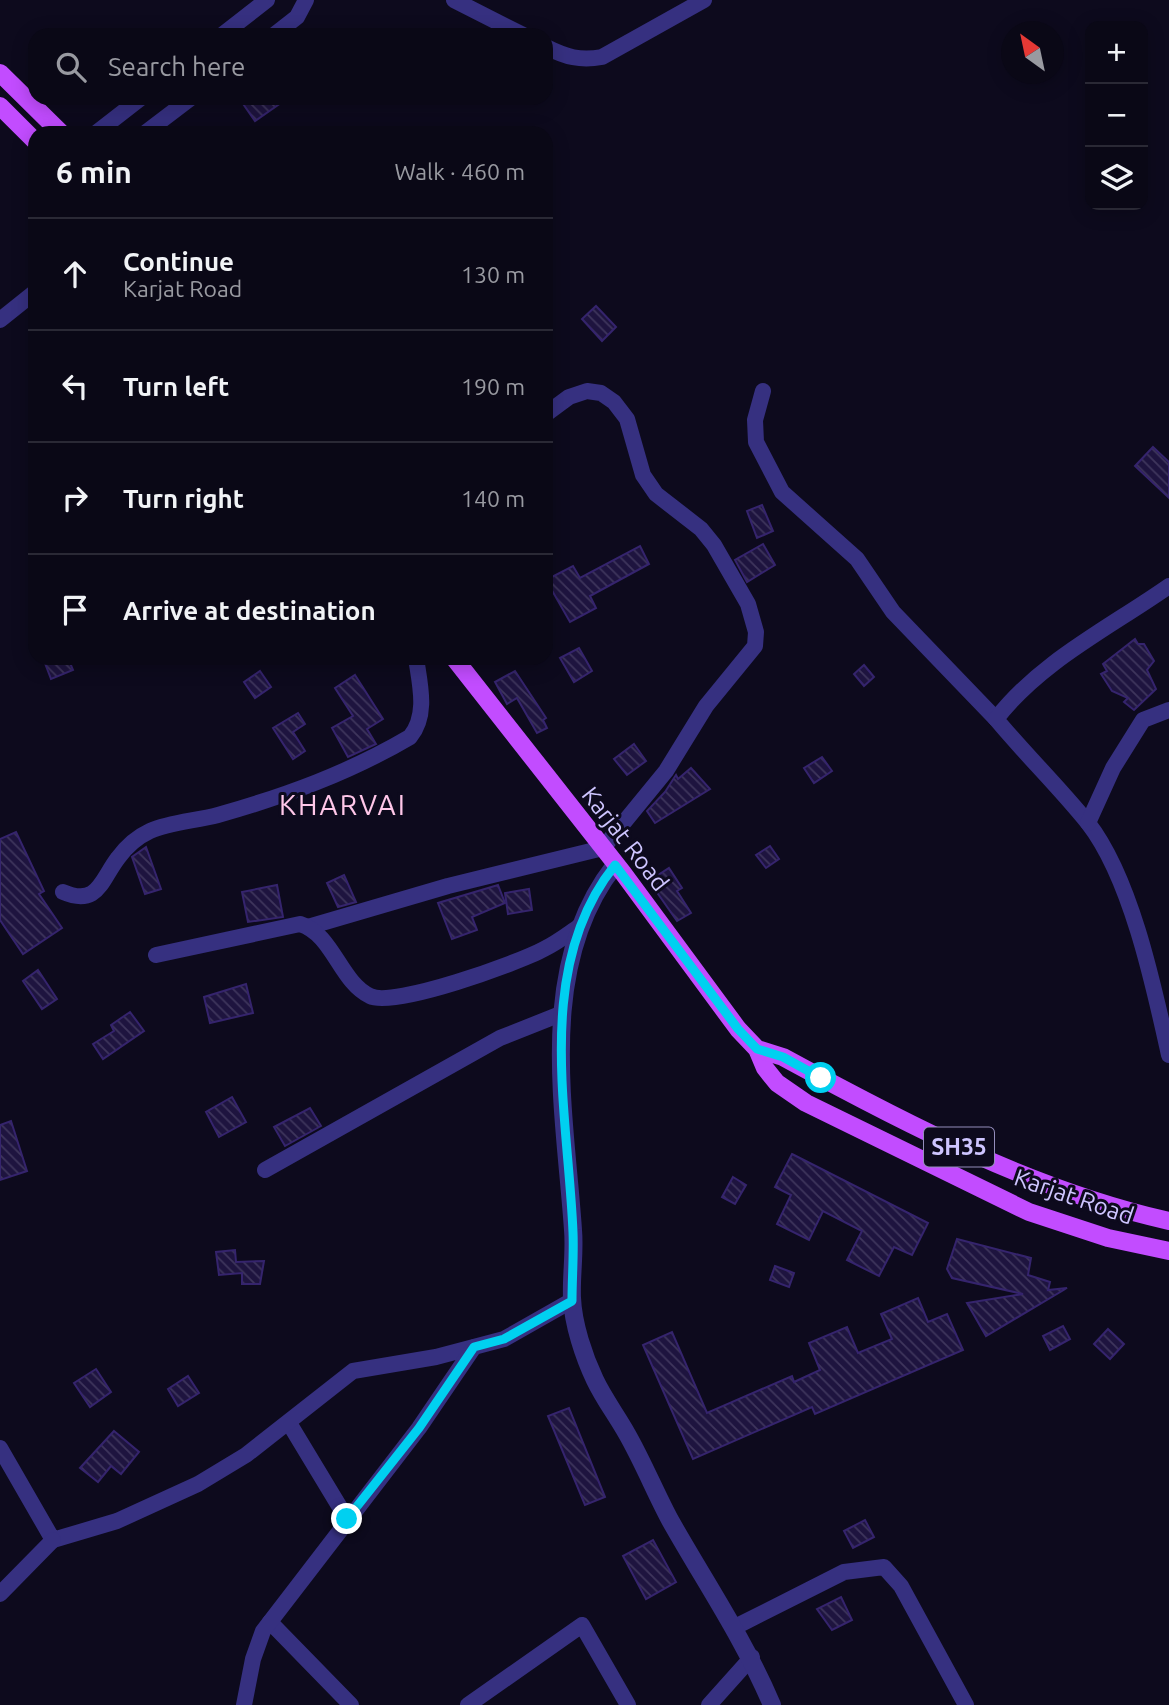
<!DOCTYPE html>
<html lang="en">
<head>
<meta charset="utf-8">
<style>
	body { margin:0; font-family:Ubuntu,sans-serif; background:#181623; color:#f1f3f6 }
	.controls { position:absolute; right:21px; top:21px; display:grid; overflow:hidden; border-radius:14px; box-shadow:0 4px 18px #0003 }
	.controls button { width:63px; height:63px; display:grid; place-items:center; padding:0; border:0; border-bottom:2px solid #2a2935; background:#0a0816; color:#f1f3f6; font:35px sans-serif }
	.compass { position:absolute; left:1001px; top:21px; width:63px; height:63px; border-radius:50%; background:#0a0816; box-shadow:0 4px 18px #0003; rotate:327deg }
	.stop { position:absolute; width:21px; height:21px; margin:-16px; border:5px solid #00d0f0; border-radius:50%; background:#fff }
	.stop.end { background:#00d0f0; border-color:#fff; box-shadow:0 2px 7px #0008 }
	.list { margin:0; padding:0; list-style:none }
	h2 { display:flex; justify-content:space-between; align-items:center; height:91px; margin:0; padding:0 28px; font-size:30px }
	h2 small { font-size:23px; font-weight:400; color:#999aa1 }
	.list li { display:grid; grid-template-columns:46px 1fr auto; gap:21px; align-items:center; box-sizing:border-box; height:112px; padding:0 28px; border-top:2px solid #2a2935 }
	.list b { display:block; font-size:26px; white-space:nowrap }
	.list p { margin:0; font-size:23px; white-space:nowrap; color:#999aa1 }
	.list em { font-size:23px; font-style:normal; color:#999aa1 }
	.icon { flex:none; width:38px; height:38px; fill:none; stroke:currentColor; stroke-width:2; stroke-linecap:round; stroke-linejoin:round }
	.map { position:relative; flex:none; width:1169px; height:1705px; overflow:hidden }
	.search { position:absolute; background:#0a0816; box-shadow:0 4px 18px #0003; left:28px; top:28px; width:525px; height:77px; display:flex; align-items:center; gap:18px; box-sizing:border-box; padding:0 24px; border-radius:21px; color:#999aa1; font-size:26px }
	.panel { position:absolute; background:#0a0816; box-shadow:0 4px 18px #0003; left:28px; top:126px; width:525px; height:539px; border-radius:21px }
	.map>svg:first-child { display:block }
</style>
</head>
<body>
<div class="map">
<svg width="1169" height="1705" viewBox="0 0 1169 1705">
	<defs>
		<pattern id="building-back-hatch" width="6" height="6" patternUnits="userSpaceOnUse" patternTransform="scale(1.75)"><rect width="6" height="6" fill="#1e143f"/><path d="M-1 5l2 2M0 0l6 6M5-1l2 2" fill="none" stroke="#3e355c"/></pattern>
	</defs>
	<rect width="100%" height="100%" fill="#0d0a1d"/>
	<g fill="url(#building-back-hatch)" stroke="#35246d" stroke-width="2">
		<polygon points="239,98 288,98 255,121"/>
		<polygon points="596,306 616,327 602,341 582,319"/>
		<polygon points="1153,447 1169,462 1169,498 1135,466"/>
		<polygon points="762,505 773,531 757,538 747,511"/>
		<polygon points="763,544 775,565 747,582 735,560"/>
		<polygon points="640,546 649,564 590,596 596,608 570,622 546,580 573,566 580,578"/>
		<polygon points="1135,639 1138,644 1144,644 1154,661 1147,670 1156,689 1134,710 1124,702 1128,698 1112,691 1101,674 1107,671 1103,664"/>
		<polygon points="579,648 592,671 574,682 560,658"/>
		<polygon points="43,658 68,658 73,670 51,679"/>
		<polygon points="864,665 874,677 864,686 854,674"/>
		<polygon points="260,671 271,687 255,698 244,682"/>
		<polygon points="515,671 546,718 543,720 547,728 537,733 517,698 507,704 495,682"/>
		<polygon points="355,675 383,719 367,729 376,744 348,757 332,728 353,716 335,688"/>
		<polygon points="298,713 305,724 293,732 305,751 293,759 273,728"/>
		<polygon points="634,744 646,761 627,775 614,759"/>
		<polygon points="822,757 832,771 814,783 804,768"/>
		<polygon points="691,768 710,789 655,823 647,811 665,792 676,775 678,779"/>
		<polygon points="16,832 44,891 39,894 62,928 23,954 0,920 0,839"/>
		<polygon points="770,846 779,859 766,868 756,855"/>
		<polygon points="146,847 161,889 145,894 132,857"/>
		<polygon points="669,868 682,888 677,891 691,913 677,921 649,881"/>
		<polygon points="344,875 356,902 338,907 327,883"/>
		<polygon points="277,885 283,917 248,922 242,892"/>
		<polygon points="498,885 505,903 472,917 477,930 452,939 438,903"/>
		<polygon points="529,889 532,910 508,914 505,893"/>
		<polygon points="38,970 57,999 42,1009 23,981"/>
		<polygon points="246,984 253,1013 210,1023 204,997"/>
		<polygon points="130,1012 144,1031 103,1059 93,1044 114,1031 111,1025"/>
		<polygon points="232,1097 246,1122 219,1137 206,1112"/>
		<polygon points="310,1108 321,1126 285,1146 274,1127"/>
		<polygon points="11,1121 27,1171 0,1180 0,1125"/>
		<polygon points="792,1154 928,1223 912,1255 894,1247 879,1276 847,1260 862,1231 823,1211 809,1240 777,1224 791,1195 775,1187"/>
		<polygon points="733,1177 746,1185 735,1204 722,1197"/>
		<polygon points="957,1239 1031,1258 1028,1275 1050,1282 1048,1290 1067,1288 986,1336 967,1303 1023,1294 952,1278 947,1269"/>
		<polygon points="235,1250 236,1262 264,1261 260,1284 242,1284 242,1273 219,1275 216,1252"/>
		<polygon points="775,1266 794,1273 789,1287 770,1280"/>
		<polygon points="918,1298 928,1322 947,1314 963,1350 815,1414 812,1407 693,1459 643,1345 672,1332 707,1413 792,1376 794,1382 820,1370 809,1343 847,1327 858,1353 892,1339 881,1314"/>
		<polygon points="1063,1326 1070,1339 1050,1350 1043,1336"/>
		<polygon points="1108,1329 1124,1344 1110,1359 1094,1344"/>
		<polygon points="96,1369 111,1392 90,1407 74,1383"/>
		<polygon points="188,1376 199,1393 178,1406 168,1389"/>
		<polygon points="569,1408 605,1497 585,1505 548,1416"/>
		<polygon points="114,1431 139,1452 121,1474 111,1466 98,1482 80,1468"/>
		<polygon points="865,1520 874,1537 853,1548 844,1531"/>
		<polygon points="653,1540 676,1582 646,1599 623,1556"/>
		<polygon points="841,1597 852,1620 832,1630 817,1609"/>
	</g>
	<g fill="none" stroke-linecap="round" stroke-linejoin="round">
		<g stroke="#363080" stroke-width="16">
			<polyline points="454,0 523,35"/>
			<polyline points="222,35 267,0"/>
			<polyline points="274,35 297,17 306,0"/>
			<path d="M 546,47 C 566,57 580,61 602,57 L 704,0"/>
			<polyline points="96,133 141,98"/>
			<polyline points="145,133 191,98"/>
			<polyline points="0,320 35,292"/>
			<polyline points="763,391 755,420 756,442 782,492 857,559 893,612 996,719"/>
			<path d="M 1169,586 C 1109,628 1041,661 996,719 C 1025,754 1059,787 1088,823 C 1131,878 1154,987 1169,1055"/>
			<polyline points="1088,823 1113,768 1143,720 1169,710"/>
			<path d="M 63,892 C 98,907 101,880 118,858 C 126,847 137,837 150,831 C 170,822 196,821 218,815 C 285,796 349,773 410,737 C 428,715 420,685 416,658"/>
			<polyline points="308,927 448,886 603,848 666,771 706,706 755,646 756,632 748,604 714,545 701,529 656,494 643,475 627,419 614,402 601,393 587,391 569,397 546,414"/>
			<path d="M 156,955 L 300,924 C 333,934 340,982 370,996 C 394,1008 518,963 544,949 C 557,943 568,934 580,926"/>
			<polyline points="265,1170 500,1038 563,1013"/>
			<polyline points="289,1423 347,1519"/>
			<polyline points="0,1448 53,1540 117,1521 198,1484 246,1455 353,1371 436,1357 504,1339 571,1301"/>
			<polyline points="0,1594 53,1540"/>
			<polyline points="270,1622 351,1705"/>
			<polyline points="735,1627 844,1572 884,1567 901,1586 966,1705"/>
			<polyline points="244,1705 253,1659 263,1631 419,1428 474,1347"/>
			<polyline points="468,1705 582,1625 628,1705"/>
			<polyline points="709,1705 752,1657"/>
		</g>
		<path stroke="#363080" stroke-width="18" d="M 615,865 C 535,966 565,1111 573,1230 C 575,1252 571,1276 572,1298 C 573,1324 584,1357 595,1380 C 604,1399 617,1416 627,1434 C 643,1462 655,1492 670,1520 C 705,1582 744,1639 772,1705"/>
		<g stroke="#c24cff" stroke-width="18">
			<polyline points="0,73 61,133"/>
			<polyline points="0,106 35,141"/>
			<polyline points="454,658 623,873 738,1029 757,1049 765,1068 777,1083 806,1103 1029,1212 1108,1238 1169,1251"/>
			<path d="M 757,1049 L 783,1057 C 906,1124 1032,1190 1169,1221"/>
		</g>
	</g>
	<g fill="none" stroke-linecap="round" stroke-linejoin="round">
		<path stroke="#00d0f0" stroke-width="9" d="M 347,1519 L 419,1428 L 474,1347 L 504,1339 L 572,1301 C 572,1278 574,1254 573,1232 C 568,1112 533,967 615,865 L 738,1029 L 757,1049 L 783,1057 L 821,1078"/>
	</g>
	<g text-anchor="middle" stroke-width="6" stroke-linejoin="round" paint-order="stroke">
		<rect fill="#0d0a1d" stroke="#948dbb" stroke-width="2" x="924" y="1127.5" width="70" height="39" rx="5"/>
		<g font-size="23" font-weight="bold" fill="#cec5ff">
			<text x="959" y="1155">SH35</text>
		</g>
		<g font-size="24" fill="#cec5ff" stroke="#0d0a1d">
			<text transform="translate(625 839) rotate(52)" y="8">Karjat Road</text>
			<text transform="translate(1074 1197) rotate(19)" y="8">Karjat Road</text>
		</g>
		<g font-size="28" letter-spacing="2" fill="#ffc7e9" stroke="#0d0a1d">
			<text x="343" y="815">KHARVAI</text>
		</g>
	</g>
</svg>
<div class="controls">
<button>+</button>
<button>−</button>
<button><svg class="icon" aria-label="layers" viewBox="0 0 24 24"><path d="M12 4l9 5-9 5-9-5zM3 14l9 5 9-5"/></svg></button>
</div>
<svg class="compass" viewBox="-18 -18 36 36"><path d="M0-13l5 13h-10z" fill="#e53935"/><path d="M0 13l5-13h-10z" fill="#999aa1"/></svg>
<div class="stop" style="left:821px;top:1078px"></div>
<div class="stop end" style="left:347px;top:1519px"></div>
<div class="search"><svg class="icon" aria-label="search" viewBox="0 0 24 24"><circle cx="10" cy="10" r="6"/><path d="M15 15l6 6"/></svg>Search here</div>
<section class="panel">
<h2>6 min<small>Walk · 460 m</small></h2>
<ul class="list">
<li><svg class="icon" aria-label="ahead" viewBox="0 0 24 24"><path d="M12 20V5M6 11l6-6 6 6"/></svg><div><b>Continue</b><p>Karjat Road</p></div><em>130 m</em></li>
<li><svg class="icon" aria-label="left" viewBox="0 0 24 24"><path d="M17 20v-9H6M10 6l-5 5 5 5"/></svg><div><b>Turn left</b></div><em>190 m</em></li>
<li><svg class="icon" aria-label="right" viewBox="0 0 24 24"><path d="M7 20v-9h11M14 6l5 5-5 5"/></svg><div><b>Turn right</b></div><em>140 m</em></li>
<li><svg class="icon" aria-label="arrive" viewBox="0 0 24 24"><path d="M6 21V4h12l-3 4 3 4H6"/></svg><div><b>Arrive at destination</b></div></li>
</ul>
</section>
</div>
</body>
</html>
